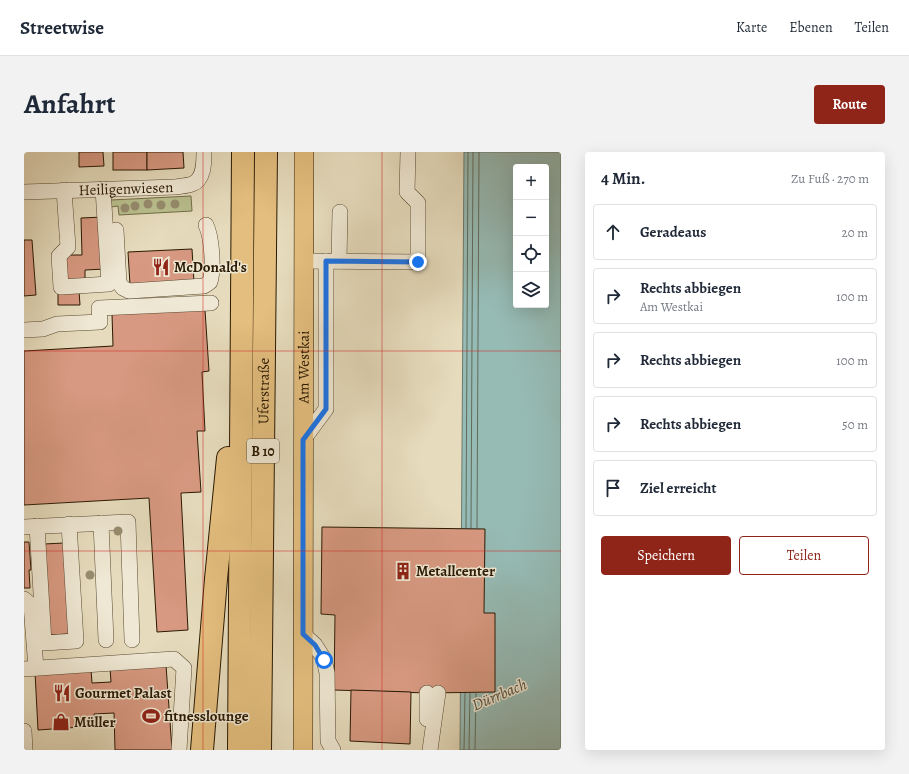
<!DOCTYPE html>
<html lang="de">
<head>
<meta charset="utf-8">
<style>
	body { margin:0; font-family:Alegreya,serif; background:#f2f2f3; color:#1f2937 }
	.controls { position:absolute; right:12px; top:12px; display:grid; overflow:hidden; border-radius:4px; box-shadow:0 4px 16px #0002 }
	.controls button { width:36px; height:36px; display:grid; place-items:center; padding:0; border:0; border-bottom:1px solid #e0e1e3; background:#fff; color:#1f2937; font:20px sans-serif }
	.stop { position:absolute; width:12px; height:12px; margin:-9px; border:3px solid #1a73e8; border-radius:50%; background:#fff }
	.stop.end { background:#1a73e8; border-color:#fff; box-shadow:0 1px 4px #0008 }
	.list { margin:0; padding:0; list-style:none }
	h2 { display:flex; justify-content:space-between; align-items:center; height:52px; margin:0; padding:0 16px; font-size:17px }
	h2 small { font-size:13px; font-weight:400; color:#747a83 }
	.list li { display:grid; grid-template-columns:26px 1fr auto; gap:12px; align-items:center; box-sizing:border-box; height:56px; margin:0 8px 8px; padding:0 8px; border:1px solid #e0e1e3; border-radius:4px }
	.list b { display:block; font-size:15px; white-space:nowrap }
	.list p { margin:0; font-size:13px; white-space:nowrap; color:#747a83 }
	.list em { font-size:13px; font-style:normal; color:#747a83 }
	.actions { display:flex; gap:8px; padding:12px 16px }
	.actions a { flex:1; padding:9px 0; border:1px solid #8f2418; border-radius:4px; text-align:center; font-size:14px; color:#8f2418 }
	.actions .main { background:#8f2418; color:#fff }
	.icon { flex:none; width:22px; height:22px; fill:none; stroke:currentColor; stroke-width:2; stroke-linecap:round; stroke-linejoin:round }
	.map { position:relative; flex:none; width:537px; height:598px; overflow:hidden; border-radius:4px }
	header { display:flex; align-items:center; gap:24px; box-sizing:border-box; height:56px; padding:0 20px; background:#fff; border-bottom:1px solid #e0e1e3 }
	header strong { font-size:19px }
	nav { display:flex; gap:22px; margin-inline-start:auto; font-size:14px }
	.intro { display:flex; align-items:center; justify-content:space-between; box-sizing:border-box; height:96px; padding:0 24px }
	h1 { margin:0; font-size:28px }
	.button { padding:10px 18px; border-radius:4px; background:#8f2418; color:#fff; font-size:14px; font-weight:700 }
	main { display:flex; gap:24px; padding:0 24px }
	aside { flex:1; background:#fff; border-radius:4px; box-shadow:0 4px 16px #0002 }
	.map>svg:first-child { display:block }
</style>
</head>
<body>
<header>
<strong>Streetwise</strong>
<nav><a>Karte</a><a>Ebenen</a><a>Teilen</a></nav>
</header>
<div class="intro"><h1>Anfahrt</h1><a class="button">Route</a></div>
<main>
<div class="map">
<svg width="537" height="598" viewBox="0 0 537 598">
	<rect width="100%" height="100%" fill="#e6dcbd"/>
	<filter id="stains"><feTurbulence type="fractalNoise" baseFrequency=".005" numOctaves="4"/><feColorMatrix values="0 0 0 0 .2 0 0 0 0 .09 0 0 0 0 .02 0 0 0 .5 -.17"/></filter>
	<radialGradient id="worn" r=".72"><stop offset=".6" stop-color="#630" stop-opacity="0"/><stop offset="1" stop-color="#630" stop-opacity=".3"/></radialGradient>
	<polygon fill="#b9bf8e" stroke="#726c48" points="167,44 168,59 95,63 94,54 87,55 87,48"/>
	<path fill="#96bbb5" stroke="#6b7a6e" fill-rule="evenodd" d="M 440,0 L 537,0 L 537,598 L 436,598 ZM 492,15 L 522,15 L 522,153 L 492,153 Z"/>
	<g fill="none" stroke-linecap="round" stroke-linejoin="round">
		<g stroke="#606a5c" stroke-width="1">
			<polyline points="442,376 444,0"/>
			<polyline points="447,376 449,0"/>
			<polyline points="453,376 455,0"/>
			<polyline points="440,598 441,541"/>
			<polyline points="445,598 446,541"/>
			<polyline points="451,598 452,541"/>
		</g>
	</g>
	<g fill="#d79981" stroke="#2a1903">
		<polygon points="55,0 79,0 80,14 55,15"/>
		<rect x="89" y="0" width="34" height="18"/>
		<polygon points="123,0 159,0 160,16 123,18"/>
		<polygon points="79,65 81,117 61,118 61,127 42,128 41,103 58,103 57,66"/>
		<polygon points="0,88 8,88 12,143 0,144"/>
		<polygon points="168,97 170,130 106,133 104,100"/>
		<polygon points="55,139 56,153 34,153 34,142"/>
		<polygon points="181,158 185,219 178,220 181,279 173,279 177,340 157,341 164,478 133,480 125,346 0,353 0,199 89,194 88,162"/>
		<polygon points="298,375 461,377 460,461 471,461 471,540 403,541 310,538 311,463 297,462"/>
		<polygon points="0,390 5,390 7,418 5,418 6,436 0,436"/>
		<polygon points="40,391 45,482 25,483 20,392"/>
		<polygon points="142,513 148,598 91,598 90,561 70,562 71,574 14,578 11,520 67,517 68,531 87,530 86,516"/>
		<polygon points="327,538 387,540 386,592 326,589"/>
	</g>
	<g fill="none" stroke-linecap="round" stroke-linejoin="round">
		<g stroke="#594a32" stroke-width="16">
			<g id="minor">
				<polyline points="40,38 44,95 35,104 37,135 85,132 79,37"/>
				<path id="s1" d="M 0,40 L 151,35 C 156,34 163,34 168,32 C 180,28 180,11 180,0"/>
				<path d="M 92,78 L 95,131 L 99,136 L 105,139 L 180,134 L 186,130 C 190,116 188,86 182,73"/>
				<polyline points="279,109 394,110 394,51 383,40 384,0"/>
				<polyline points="315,109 316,60"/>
				<polyline points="0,178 19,177 33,172 76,170 75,156 187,151"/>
				<polyline points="279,288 302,257 302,109"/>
				<polyline points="77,371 82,488"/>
				<polyline points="13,374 20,491 52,489 45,372"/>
				<polyline points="0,375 104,370 108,488"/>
				<polyline points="0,447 7,453 12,516"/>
				<polyline points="279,482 291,493 300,507 303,521 304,589 309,598"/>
				<polyline points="0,517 150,507 160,516 155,598"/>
				<polyline points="403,567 403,541"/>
				<polyline points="0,579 1,598"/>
				<polyline points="406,598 414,541"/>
			</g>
		</g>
		<g stroke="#2a1903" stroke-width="20">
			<g id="major">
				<path id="s2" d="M 279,598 L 280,0"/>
			</g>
		</g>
		<g stroke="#2a1903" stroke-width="24">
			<g id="highway">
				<polyline points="178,598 192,427 204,306"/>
				<polyline points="215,598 219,0"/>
				<path id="s3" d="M 236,598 L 242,0"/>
			</g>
		</g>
		<use href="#minor" stroke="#efe8d4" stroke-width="15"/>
		<use href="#major" stroke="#e3be7e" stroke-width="19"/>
		<use href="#highway" stroke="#e3be7e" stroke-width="22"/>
	</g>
	<g fill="#968c6e">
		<circle cx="124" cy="52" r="4.5"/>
		<circle cx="151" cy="52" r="4.5"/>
		<circle cx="137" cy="53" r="4.5"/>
		<circle cx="111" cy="54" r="4.5"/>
		<circle cx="101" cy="56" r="4.5"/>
		<circle cx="94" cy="379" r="4.5"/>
		<circle cx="66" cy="423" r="4.5"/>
	</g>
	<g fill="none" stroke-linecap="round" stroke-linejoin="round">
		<polyline stroke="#1a73e8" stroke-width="5" points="300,508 291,493 279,482 279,288 302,257 302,109 394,110"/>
	</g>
	<path fill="none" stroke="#d62828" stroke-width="1" stroke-opacity="0.55" d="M 179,0 L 179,598M 358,0 L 358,598M 0,199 L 537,199M 0,399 L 537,399"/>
	<defs>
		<g id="restaurant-bare" transform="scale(1.38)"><path d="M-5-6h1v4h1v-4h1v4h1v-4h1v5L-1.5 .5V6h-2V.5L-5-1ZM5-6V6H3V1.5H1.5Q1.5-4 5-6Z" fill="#8f2418" stroke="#efe8d4" stroke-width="2.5" paint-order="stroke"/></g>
		<g id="building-bare" transform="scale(1.38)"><path d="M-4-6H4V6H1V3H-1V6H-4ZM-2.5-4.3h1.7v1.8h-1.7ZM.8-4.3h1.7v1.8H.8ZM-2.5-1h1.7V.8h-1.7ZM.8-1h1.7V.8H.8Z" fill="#8f2418" stroke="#efe8d4" stroke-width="2.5" paint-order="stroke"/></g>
		<g id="stadium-bare" transform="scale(1.38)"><path d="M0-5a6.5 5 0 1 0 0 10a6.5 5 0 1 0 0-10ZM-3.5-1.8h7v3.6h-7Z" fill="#8f2418" stroke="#efe8d4" stroke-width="2.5" paint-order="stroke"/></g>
		<g id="shop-bare" transform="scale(1.38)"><path d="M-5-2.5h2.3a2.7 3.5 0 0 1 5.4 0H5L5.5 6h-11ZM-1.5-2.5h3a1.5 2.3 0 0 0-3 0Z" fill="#8f2418" stroke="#efe8d4" stroke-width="2.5" paint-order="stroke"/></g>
	</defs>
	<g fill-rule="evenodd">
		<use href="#restaurant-bare" x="137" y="115"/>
		<use href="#building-bare" x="379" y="419"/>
		<use href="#restaurant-bare" x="38" y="541"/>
		<use href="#stadium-bare" x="127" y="564"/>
		<use href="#shop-bare" x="37" y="570"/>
	</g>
	<g text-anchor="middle" stroke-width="3" stroke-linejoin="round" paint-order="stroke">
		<rect fill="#efe8d4" stroke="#655742" stroke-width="1" x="223" y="287" width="32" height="24" rx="3"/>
		<g font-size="14" font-weight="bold" fill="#2a1903">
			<text x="239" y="304">B 10</text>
		</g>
		<g font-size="15" fill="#2a1903" stroke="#efe8d4">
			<text dy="5" stroke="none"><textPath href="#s1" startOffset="102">Heiligenwiesen</textPath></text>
			<text dy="5" stroke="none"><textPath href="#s2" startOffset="383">Am Westkai</textPath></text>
			<text dy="5" stroke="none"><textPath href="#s3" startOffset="359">Uferstraße</textPath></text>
		</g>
		<g font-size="15" font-weight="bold" fill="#2a1903" stroke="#efe8d4" text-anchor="start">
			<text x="150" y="120">McDonald's</text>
			<text x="392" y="424">Metallcenter</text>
			<text x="51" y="546">Gourmet Palast</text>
			<text x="140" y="569">fitnesslounge</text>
			<text x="50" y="575">Müller</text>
		</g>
		<g font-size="16" font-style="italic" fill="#505241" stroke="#efe8d4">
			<text transform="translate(475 542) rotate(-23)" y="6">Dürrbach</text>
		</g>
	</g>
	<rect width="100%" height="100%" filter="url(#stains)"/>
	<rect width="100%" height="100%" fill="url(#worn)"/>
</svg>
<div class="controls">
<button>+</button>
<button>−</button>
<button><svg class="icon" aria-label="locate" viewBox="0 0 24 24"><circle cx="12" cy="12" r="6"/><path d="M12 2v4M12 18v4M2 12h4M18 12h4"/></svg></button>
<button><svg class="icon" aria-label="layers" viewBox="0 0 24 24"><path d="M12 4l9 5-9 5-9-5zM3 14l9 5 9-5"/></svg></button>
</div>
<div class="stop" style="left:300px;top:508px"></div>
<div class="stop end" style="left:394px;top:110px"></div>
</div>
<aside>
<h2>4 Min.<small>Zu Fuß · 270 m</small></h2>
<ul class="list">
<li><svg class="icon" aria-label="ahead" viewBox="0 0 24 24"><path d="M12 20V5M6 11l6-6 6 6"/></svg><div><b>Geradeaus</b></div><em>20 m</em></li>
<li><svg class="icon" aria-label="right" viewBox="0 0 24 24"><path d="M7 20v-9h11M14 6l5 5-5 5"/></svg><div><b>Rechts abbiegen</b><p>Am Westkai</p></div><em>100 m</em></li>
<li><svg class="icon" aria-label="right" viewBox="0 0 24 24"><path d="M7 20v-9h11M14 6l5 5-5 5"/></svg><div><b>Rechts abbiegen</b></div><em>100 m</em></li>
<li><svg class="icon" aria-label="right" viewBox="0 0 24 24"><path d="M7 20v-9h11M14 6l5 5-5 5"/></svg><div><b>Rechts abbiegen</b></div><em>50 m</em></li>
<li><svg class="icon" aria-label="arrive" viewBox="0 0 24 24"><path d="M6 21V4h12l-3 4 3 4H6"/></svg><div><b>Ziel erreicht</b></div></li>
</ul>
<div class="actions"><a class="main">Speichern</a><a>Teilen</a></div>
</aside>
</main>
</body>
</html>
